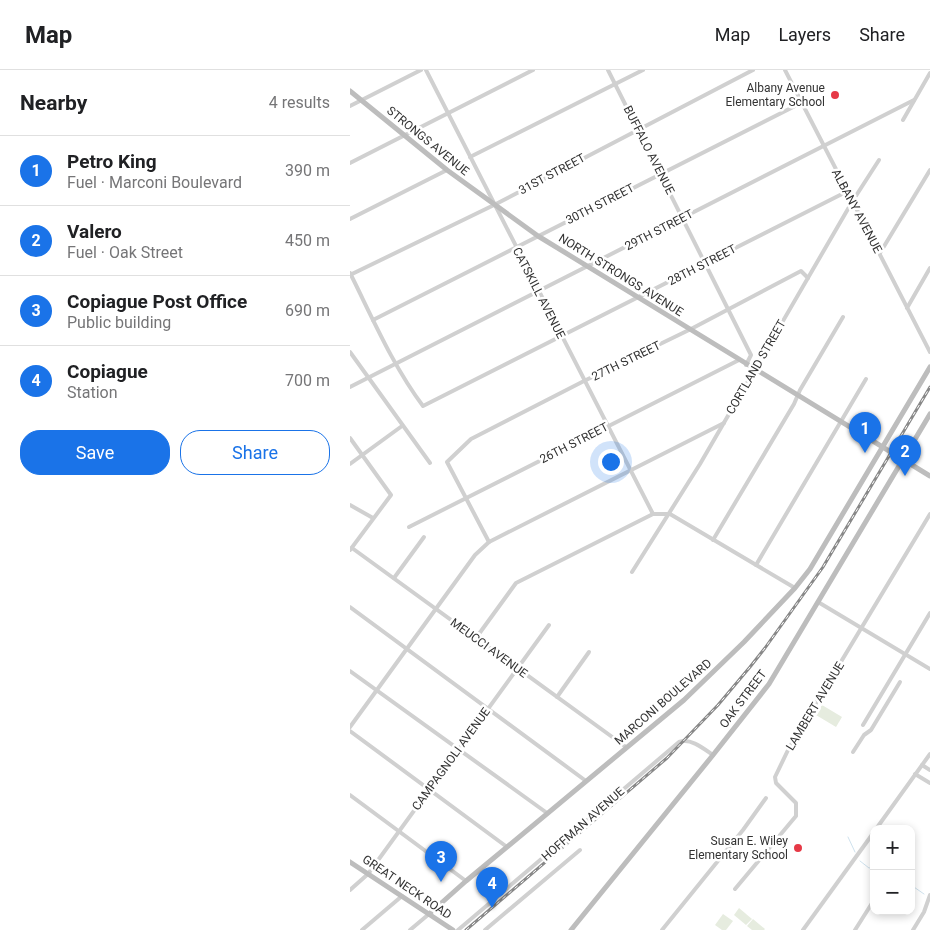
<!DOCTYPE html>
<html lang="en">
<head>
<meta charset="utf-8">
<style>
	body { margin:0; font-family:Roboto,sans-serif; background:#f6f6f6; color:#202124 }
	.controls { position:absolute; right:15px; bottom:15px; display:grid; overflow:hidden; border-radius:10px; box-shadow:0 2px 8px #0003 }
	.controls button { width:45px; height:45px; display:grid; place-items:center; padding:0; border:0; border-bottom:1px solid #e0e0e0; background:#fff; color:#202124; font:25px sans-serif }
	.you { position:absolute; left:260px; top:391px; width:18px; height:18px; margin:-12px; border:4px solid #fff; border-radius:50%; background:#1a73e8; box-shadow:0 0 0 8px #1a73e833 }
	.badge { display:grid; place-items:center; width:32px; height:32px; border-radius:50%; background:#1a73e8; color:#fff; font-size:16px; font-weight:700 }
	.pin { position:absolute; translate:-50% -41px; filter:drop-shadow(0 1px 2px #0008) }
	.pin::after { content:''; position:absolute; top:26px; width:18px; height:15px; background:inherit; clip-path:polygon(0 0,100% 0,50% 100%) }
	.list { margin:0; padding:0; list-style:none }
	h2 { display:flex; justify-content:space-between; align-items:center; height:65px; margin:0; padding:0 20px; font-size:21px }
	h2 small { font-size:16px; font-weight:400; color:#757577 }
	.list li { display:grid; grid-template-columns:32px 1fr auto; gap:15px; align-items:center; box-sizing:border-box; height:70px; padding:0 20px; border-top:1px solid #e0e0e0 }
	.list b { display:block; font-size:19px; white-space:nowrap }
	.list p { margin:0; font-size:16px; white-space:nowrap; color:#757577 }
	.list em { font-size:16px; font-style:normal; color:#757577 }
	.actions { display:flex; gap:10px; padding:15px 20px }
	.actions a { flex:1; padding:11px 0; border:1px solid #1a73e8; border-radius:20px; text-align:center; font-size:18px; color:#1a73e8 }
	.actions .main { background:#1a73e8; color:#fff }
	.map { position:relative; flex:none; width:580px; height:860px; overflow:hidden }
	header { display:flex; align-items:center; gap:30px; box-sizing:border-box; height:70px; padding:0 25px; background:#fff; border-bottom:1px solid #e0e0e0 }
	header strong { font-size:24px }
	nav { display:flex; gap:28px; margin-inline-start:auto; font-size:18px }
	main { display:flex }
	aside { flex:1; background:#fff }
	.map>svg:first-child { display:block }
</style>
</head>
<body>
<header>
<strong>Map</strong>
<nav><a>Map</a><a>Layers</a><a>Share</a></nav>
</header>
<main>
<aside>
<h2>Nearby<small>4 results</small></h2>
<ul class="list">
<li><span class="badge">1</span><div><b>Petro King</b><p>Fuel · Marconi Boulevard</p></div><em>390 m</em></li>
<li><span class="badge">2</span><div><b>Valero</b><p>Fuel · Oak Street</p></div><em>450 m</em></li>
<li><span class="badge">3</span><div><b>Copiague Post Office</b><p>Public building</p></div><em>690 m</em></li>
<li><span class="badge">4</span><div><b>Copiague</b><p>Station</p></div><em>700 m</em></li>
</ul>
<div class="actions"><a class="main">Save</a><a>Share</a></div>
</aside>
<div class="map">
<svg width="580" height="860" viewBox="0 0 580 860">
	<rect width="100%" height="100%" fill="#fff"/>
	<g fill="#e6ecdf">
		<polygon points="472,635 492,647 486,657 466,645"/>
		<polygon points="389,838 402,849 396,855 384,845"/>
		<polygon points="373,844 383,851 376,860 372,860 365,855"/>
		<polygon points="403,849 415,859 414,860 402,860 397,856"/>
	</g>
	<g fill="none" stroke-linecap="round" stroke-linejoin="round">
		<g stroke="#cfe2ee" stroke-width="1">
			<polyline points="498,767 505,782"/>
			<polyline points="510,791 519,798 524,797"/>
			<polyline points="561,815 574,824"/>
		</g>
		<g stroke="#d0d0d0" stroke-width="4">
			<polyline points="76,0 303,444"/>
			<polyline points="258,0 401,285 396,295"/>
			<polyline points="435,0 580,282"/>
			<polyline points="0,36 71,0"/>
			<polyline points="553,50 580,3"/>
			<polyline points="120,87 293,0"/>
			<polyline points="0,93 183,0"/>
			<polyline points="0,149 97,100"/>
			<polyline points="530,183 580,100"/>
			<path d="M 0,203 C 23,249 43,296 73,336 L 496,122"/>
			<polyline points="0,205 144,135 403,0"/>
			<polyline points="557,238 580,198"/>
			<polyline points="23,250 451,33"/>
			<polyline points="0,282 80,393"/>
			<polyline points="0,317 564,30"/>
			<polyline points="0,368 41,425 0,480"/>
			<polyline points="0,394 52,356"/>
			<polyline points="0,435 23,448"/>
			<polyline points="59,457 389,290"/>
			<polyline points="363,470 444,334 450,320 493,247"/>
			<polyline points="139,472 97,392 121,369 234,311 341,259 451,201 458,208"/>
			<polyline points="2,478 276,677"/>
			<polyline points="406,495 516,309"/>
			<polyline points="282,502 350,394 502,132 529,90"/>
			<polyline points="44,508 74,467"/>
			<polyline points="468,532 580,599"/>
			<polyline points="0,537 236,711"/>
			<polyline points="126,568 166,513 303,444 320,444 445,518"/>
			<polyline points="0,601 197,743"/>
			<polyline points="207,627 239,582"/>
			<polyline points="513,655 580,543"/>
			<polyline points="0,657 125,485 139,472 374,353"/>
			<polyline points="0,661 157,777"/>
			<polyline points="503,682 514,665 521,660 550,612"/>
			<polyline points="572,695 580,700"/>
			<polyline points="565,704 580,713"/>
			<polyline points="0,725 116,811"/>
			<polyline points="526,759 580,684"/>
			<polyline points="385,819 446,746 446,733 426,713 425,707 439,678 580,444"/>
			<polyline points="0,820 18,804 199,555"/>
			<polyline points="12,860 52,826"/>
			<polyline points="60,860 79,844"/>
			<path d="M 108,860 L 329,672 C 341,668 353,678 363,685"/>
			<polyline points="135,860 230,780"/>
			<polyline points="312,860 393,760 416,728"/>
			<polyline points="453,860 524,762"/>
			<polyline points="505,860 524,830"/>
			<polyline points="563,860 574,842 580,825"/>
		</g>
		<g stroke="#bdbdbd" stroke-width="5">
			<polyline points="0,21 97,100 188,166 580,406"/>
			<polyline points="0,792 103,860"/>
			<polyline points="79,844 116,811 334,630 394,572 445,518 460,499 580,297"/>
			<polyline points="221,860 363,685 419,614 580,344"/>
		</g>
		<g stroke="#888" stroke-width="3">
			<polyline id="rail" points="116,860 317,688 368,635 400,597 415,578 473,497 580,317"/>
		</g>
		<use href="#rail" stroke="#fff" stroke-width="1" stroke-dasharray="4" stroke-linecap="butt"/>
	</g>
	<g fill="#e63946" stroke="#fff" stroke-width="2">
		<circle cx="485" cy="25" r="5"/>
		<circle cx="448" cy="778" r="5"/>
	</g>
	<g text-anchor="middle" stroke-width="5" stroke-linejoin="round" paint-order="stroke">
		<g font-size="12" fill="#333" stroke="#fff" text-anchor="end">
			<text x="475" y="22">Albany Avenue<tspan x="475" dy="14">Elementary School</tspan></text>
			<text x="438" y="775">Susan E. Wiley<tspan x="438" dy="14">Elementary School</tspan></text>
		</g>
		<g font-size="12" fill="#333" stroke="#fff">
			<text transform="translate(78 71) rotate(39)" y="4">STRONGS AVENUE</text>
			<text transform="translate(299 80) rotate(63)" y="4">BUFFALO AVENUE</text>
			<text transform="translate(202 104) rotate(-28)" y="4">31ST STREET</text>
			<text transform="translate(250 134) rotate(-27)" y="4">30TH STREET</text>
			<text transform="translate(507 141) rotate(62)" y="4">ALBANY AVENUE</text>
			<text transform="translate(309 160) rotate(-27)" y="4">29TH STREET</text>
			<text transform="translate(352 195) rotate(-27)" y="4">28TH STREET</text>
			<text transform="translate(271 205) rotate(32)" y="4">NORTH STRONGS AVENUE</text>
			<text transform="translate(189 223) rotate(63)" y="4">CATSKILL AVENUE</text>
			<text transform="translate(276 291) rotate(-26)" y="4">27TH STREET</text>
			<text transform="translate(406 297) rotate(-60)" y="4">CORTLAND STREET</text>
			<text transform="translate(224 373) rotate(-27)" y="4">26TH STREET</text>
			<text transform="translate(139 578) rotate(36)" y="4">MEUCCI AVENUE</text>
			<text transform="translate(393 629) rotate(-53)" y="4">OAK STREET</text>
			<text transform="translate(313 632) rotate(-41)" y="4">MARCONI BOULEVARD</text>
			<text transform="translate(465 636) rotate(-59)" y="4">LAMBERT AVENUE</text>
			<text transform="translate(101 689) rotate(-54)" y="4">CAMPAGNOLI AVENUE</text>
			<text transform="translate(233 754) rotate(-41)" y="4">HOFFMAN AVENUE</text>
			<text transform="translate(57 817) rotate(34)" y="4">GREAT NECK ROAD</text>
		</g>
	</g>
</svg>
<div class="controls">
<button>+</button>
<button>−</button>
</div>
<div class="you"></div>
<div class="pin badge" style="left:515px;top:383px">1</div>
<div class="pin badge" style="left:555px;top:406px">2</div>
<div class="pin badge" style="left:91px;top:812px">3</div>
<div class="pin badge" style="left:142px;top:838px">4</div>
</div>
</main>
</body>
</html>
